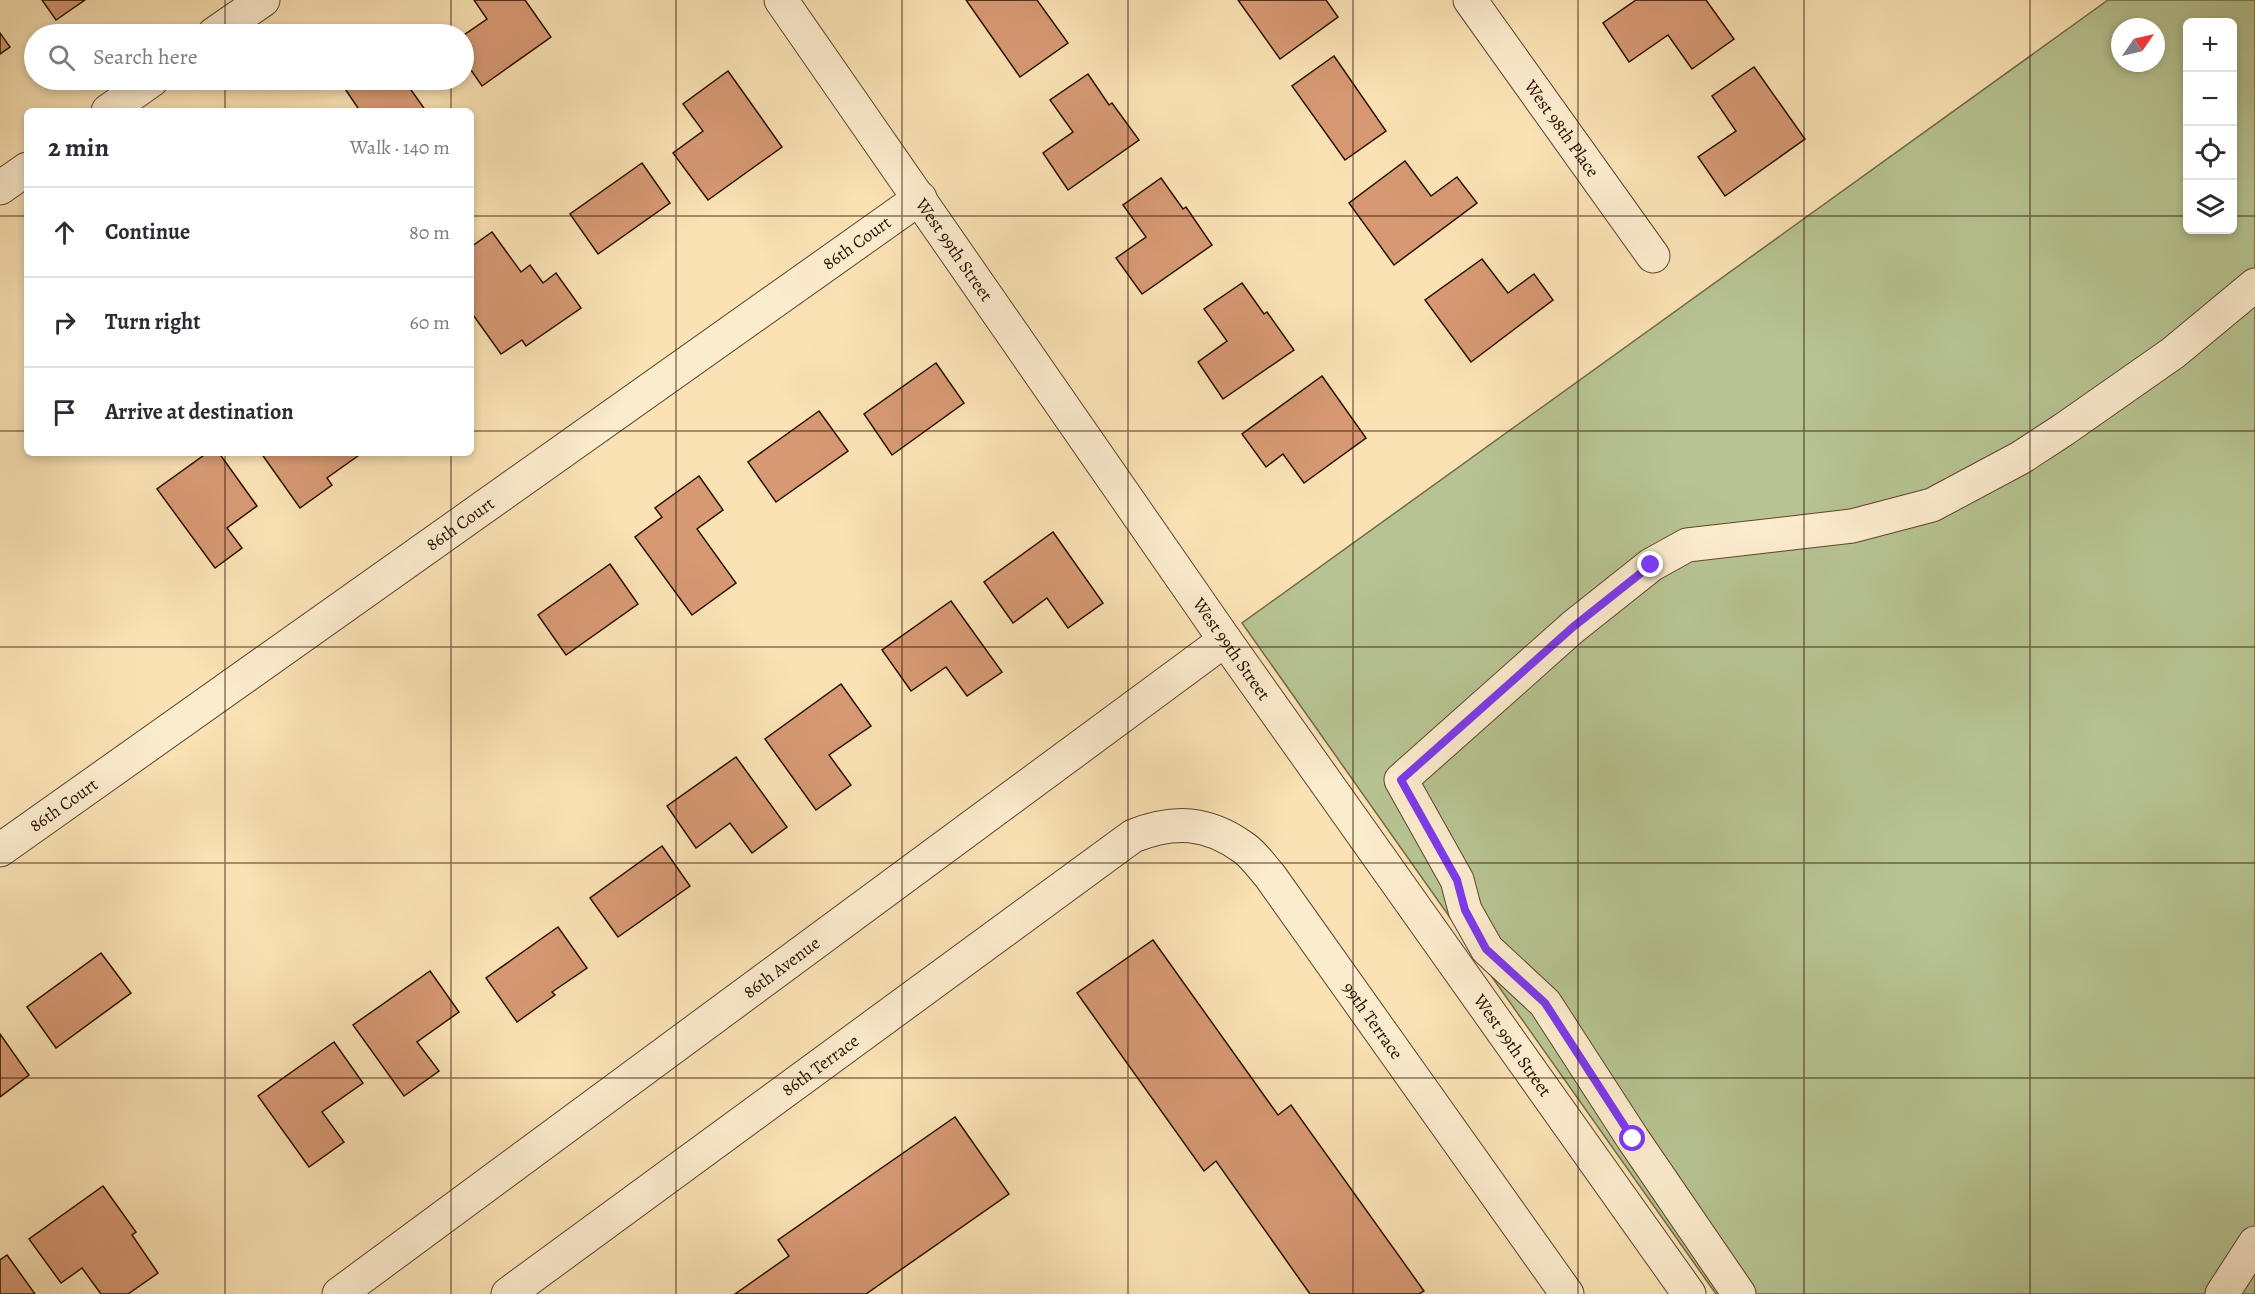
<!DOCTYPE html>
<html lang="en">
<head>
<meta charset="utf-8">
<style>
	body { margin:0; font-family:Alegreya,serif; background:#f2f2f3; color:#2b2b33 }
	.controls { position:absolute; right:18px; top:18px; display:grid; overflow:hidden; border-radius:9px; box-shadow:0 3px 9px #0003 }
	.controls button { width:54px; height:54px; display:grid; place-items:center; padding:0; border:0; border-bottom:2px solid #e1e1e2; background:#fff; color:#2b2b33; font:30px sans-serif }
	.compass { position:absolute; left:2111px; top:18px; width:54px; height:54px; border-radius:50%; background:#fff; box-shadow:0 3px 9px #0003; rotate:56deg }
	.stop { position:absolute; width:18px; height:18px; margin:-14px; border:4px solid #7c3aed; border-radius:50%; background:#fff }
	.stop.end { background:#7c3aed; border-color:#fff; box-shadow:0 2px 6px #0008 }
	.list { margin:0; padding:0; list-style:none }
	h2 { display:flex; justify-content:space-between; align-items:center; height:78px; margin:0; padding:0 24px; font-size:26px }
	h2 small { font-size:20px; font-weight:400; color:#7c7c81 }
	.list li { display:grid; grid-template-columns:39px 1fr auto; gap:18px; align-items:center; box-sizing:border-box; height:90px; padding:0 24px; border-top:2px solid #e1e1e2 }
	.list b { display:block; font-size:22px; white-space:nowrap }
	.list em { font-size:20px; font-style:normal; color:#7c7c81 }
	.icon { flex:none; width:33px; height:33px; fill:none; stroke:currentColor; stroke-width:2; stroke-linecap:round; stroke-linejoin:round }
	.map { position:relative; flex:none; width:2255px; height:1294px; overflow:hidden }
	.search { position:absolute; background:#fff; box-shadow:0 3px 9px #0003; left:24px; top:24px; width:450px; height:66px; display:flex; align-items:center; gap:15px; box-sizing:border-box; padding:0 21px; border-radius:33px; color:#7c7c81; font-size:22px }
	.panel { position:absolute; background:#fff; box-shadow:0 3px 9px #0003; left:24px; top:108px; width:450px; height:348px; border-radius:9px }
	.map>svg:first-child { display:block }
</style>
</head>
<body>
<div class="map">
<svg width="2255" height="1294" viewBox="0 0 2255 1294">
	<rect width="100%" height="100%" fill="#fae2b4"/>
	<filter id="stains"><feTurbulence type="fractalNoise" baseFrequency=".00333" numOctaves="4"/><feColorMatrix values="0 0 0 0 .2 0 0 0 0 .09 0 0 0 0 .02 0 0 0 .5 -.17"/></filter>
	<radialGradient id="worn" r=".72"><stop offset=".6" stop-color="#630" stop-opacity="0"/><stop offset="1" stop-color="#630" stop-opacity=".3"/></radialGradient>
	<path fill="#b7c492" stroke="#716a49" stroke-width="1.5" fill-rule="evenodd" d="M 2108,0 L 2255,0 L 2255,1294 L 1716,1294 L 1242,623 ZM 2188,22 L 2232,22 L 2232,230 L 2188,230 ZM 2120,27 L 2156,27 L 2156,63 L 2120,63 Z"/>
	<g fill="#d69974" stroke="#2b1000" stroke-width="1.5">
		<polygon points="42,0 85,0 56,20"/>
		<polygon points="474,0 525,0 551,37 482,86 464,60 464,35 487,19"/>
		<polygon points="966,0 1037,0 1068,43 1020,77"/>
		<polygon points="1238,0 1326,0 1338,17 1280,59"/>
		<polygon points="1636,0 1706,0 1734,39 1692,69 1668,35 1629,62 1603,23"/>
		<polygon points="0,33 10,47 0,54"/>
		<polygon points="1334,56 1386,131 1345,160 1292,86"/>
		<polygon points="1754,67 1805,139 1725,196 1698,157 1736,131 1712,96"/>
		<polygon points="728,71 782,147 708,200 673,153 703,131 683,104"/>
		<polygon points="1088,74 1109,105 1112,103 1139,140 1068,190 1043,153 1073,132 1050,100"/>
		<polygon points="339,80 404,80 426,111 360,111"/>
		<polygon points="1405,161 1431,196 1457,177 1477,203 1394,265 1349,203"/>
		<polygon points="642,163 670,203 598,254 570,214"/>
		<polygon points="1161,178 1183,209 1186,207 1212,245 1142,294 1116,258 1146,237 1123,205"/>
		<polygon points="492,232 521,272 530,265 543,283 556,273 581,308 526,346 522,340 501,354 471,312 471,247"/>
		<polygon points="1482,259 1508,293 1534,274 1553,300 1471,362 1425,300"/>
		<polygon points="1242,283 1264,314 1267,312 1294,350 1223,399 1198,362 1227,341 1204,309"/>
		<polygon points="936,363 964,403 892,455 864,414"/>
		<polygon points="1322,376 1366,438 1304,483 1283,454 1266,467 1242,434"/>
		<polygon points="819,411 848,451 776,502 748,462"/>
		<polygon points="207,453 219,453 257,506 227,528 242,548 215,568 157,489"/>
		<polygon points="261,453 362,453 327,478 332,485 300,508"/>
		<polygon points="699,476 723,510 697,529 736,583 692,615 635,537 662,517 655,508"/>
		<polygon points="1053,532 1103,603 1068,628 1047,598 1013,623 984,582"/>
		<polygon points="610,564 638,604 566,655 538,615"/>
		<polygon points="951,601 1002,672 967,696 946,667 911,691 882,650"/>
		<polygon points="841,684 871,726 829,755 851,785 816,810 765,739"/>
		<polygon points="736,757 787,827 752,853 730,823 696,848 667,806"/>
		<polygon points="662,846 690,886 618,937 590,898"/>
		<polygon points="558,927 587,968 552,992 555,995 517,1022 486,978"/>
		<polygon points="1153,940 1278,1115 1291,1105 1424,1291 1419,1294 1310,1294 1216,1161 1204,1171 1077,993"/>
		<polygon points="101,953 131,993 56,1048 27,1007"/>
		<polygon points="430,971 459,1012 417,1042 439,1071 404,1096 353,1025"/>
		<polygon points="0,1034 29,1075 0,1097"/>
		<polygon points="334,1042 363,1083 322,1112 344,1142 309,1167 258,1096"/>
		<polygon points="955,1117 1009,1194 866,1294 735,1294 789,1256 778,1240"/>
		<polygon points="103,1186 136,1232 132,1235 158,1273 128,1294 101,1294 82,1268 61,1283 29,1239"/>
		<polygon points="7,1255 35,1294 0,1294 0,1260"/>
	</g>
	<g fill="none" stroke-linecap="round" stroke-linejoin="round">
		<g stroke="#5f442d" stroke-width="35">
			<g id="minor">
				<path id="s1" d="M 781,0 L 1225,640 L 1689,1294"/>
				<path id="s2" d="M 1470,0 L 1653,256"/>
				<polyline points="214,34 263,0"/>
				<polyline points="108,111 152,80"/>
				<polyline points="0,188 27,169"/>
				<path id="s3" d="M 0,850 L 920,198"/>
				<path id="s4" d="M 339,1294 L 1225,640"/>
				<path id="s5" d="M 508,1294 L 1133,836 C 1174,820 1207,821 1244,848 C 1254,855 1262,867 1270,876 L 1567,1294"/>
				<polyline points="1739,1294 1633,1139 1545,1003 1487,949 1465,910 1457,880 1401,780 1573,627 1651,565 1687,545 1852,526 1932,505 2020,458 2063,430 2173,353 2255,285"/>
				<polyline points="2222,1294 2255,1243"/>
			</g>
		</g>
		<use href="#minor" stroke="#fcecce" stroke-width="33"/>
	</g>
	<g fill="none" stroke-linecap="round" stroke-linejoin="round">
		<polyline stroke="#7c3aed" stroke-width="8" points="1633,1139 1545,1003 1486,949 1465,910 1457,880 1401,780 1573,627 1651,565"/>
	</g>
	<path fill="none" stroke="#2b1000" stroke-width="1.5" stroke-opacity="0.55" d="M 225,0 L 225,34M 451,0 L 451,34M 676,0 L 676,1294M 902,0 L 902,1294M 1128,0 L 1128,1294M 1353,0 L 1353,1294M 1578,0 L 1578,1294M 1804,0 L 1804,1294M 2030,0 L 2030,1294M 225,80 L 225,111M 451,80 L 451,111M 0,216 L 27,216M 471,216 L 2188,216M 2232,216 L 2255,216M 0,431 L 27,431M 471,431 L 2255,431M 225,453 L 225,1294M 451,453 L 451,1294M 0,647 L 2255,647M 0,863 L 2255,863M 0,1078 L 2255,1078"/>
	<g text-anchor="middle" stroke-width="4.5" stroke-linejoin="round" paint-order="stroke">
		<g font-size="18" fill="#2b1000" stroke="#fcecce">
			<text dy="6" stroke="none"><textPath href="#s2" startOffset="158">West 98th Place</textPath></text>
			<text dy="6" stroke="none"><textPath href="#s3" startOffset="1050">86th Court</textPath></text>
			<text dy="6" stroke="none"><textPath href="#s1" startOffset="304">West 99th Street</textPath></text>
			<text dy="6" stroke="none"><textPath href="#s3" startOffset="564">86th Court</textPath></text>
			<text dy="6" stroke="none"><textPath href="#s1" startOffset="790">West 99th Street</textPath></text>
			<text dy="6" stroke="none"><textPath href="#s3" startOffset="78">86th Court</textPath></text>
			<text dy="6" stroke="none"><textPath href="#s4" startOffset="550">86th Avenue</textPath></text>
			<text dy="6" stroke="none"><textPath href="#s5" startOffset="1108">99th Terrace</textPath></text>
			<text dy="6" stroke="none"><textPath href="#s1" startOffset="1276">West 99th Street</textPath></text>
			<text dy="6" stroke="none"><textPath href="#s5" startOffset="387">86th Terrace</textPath></text>
		</g>
	</g>
	<rect width="100%" height="100%" filter="url(#stains)"/>
	<rect width="100%" height="100%" fill="url(#worn)"/>
</svg>
<div class="controls">
<button>+</button>
<button>−</button>
<button><svg class="icon" aria-label="locate" viewBox="0 0 24 24"><circle cx="12" cy="12" r="6"/><path d="M12 2v4M12 18v4M2 12h4M18 12h4"/></svg></button>
<button><svg class="icon" aria-label="layers" viewBox="0 0 24 24"><path d="M12 4l9 5-9 5-9-5zM3 14l9 5 9-5"/></svg></button>
</div>
<svg class="compass" viewBox="-18 -18 36 36"><path d="M0-13l5 13h-10z" fill="#e53935"/><path d="M0 13l5-13h-10z" fill="#7c7c81"/></svg>
<div class="stop" style="left:1633px;top:1139px"></div>
<div class="stop end" style="left:1651px;top:565px"></div>
<div class="search"><svg class="icon" aria-label="search" viewBox="0 0 24 24"><circle cx="10" cy="10" r="6"/><path d="M15 15l6 6"/></svg>Search here</div>
<section class="panel">
<h2>2 min<small>Walk · 140 m</small></h2>
<ul class="list">
<li><svg class="icon" aria-label="ahead" viewBox="0 0 24 24"><path d="M12 20V5M6 11l6-6 6 6"/></svg><div><b>Continue</b></div><em>80 m</em></li>
<li><svg class="icon" aria-label="right" viewBox="0 0 24 24"><path d="M7 20v-9h11M14 6l5 5-5 5"/></svg><div><b>Turn right</b></div><em>60 m</em></li>
<li><svg class="icon" aria-label="arrive" viewBox="0 0 24 24"><path d="M6 21V4h12l-3 4 3 4H6"/></svg><div><b>Arrive at destination</b></div></li>
</ul>
</section>
</div>
</body>
</html>
